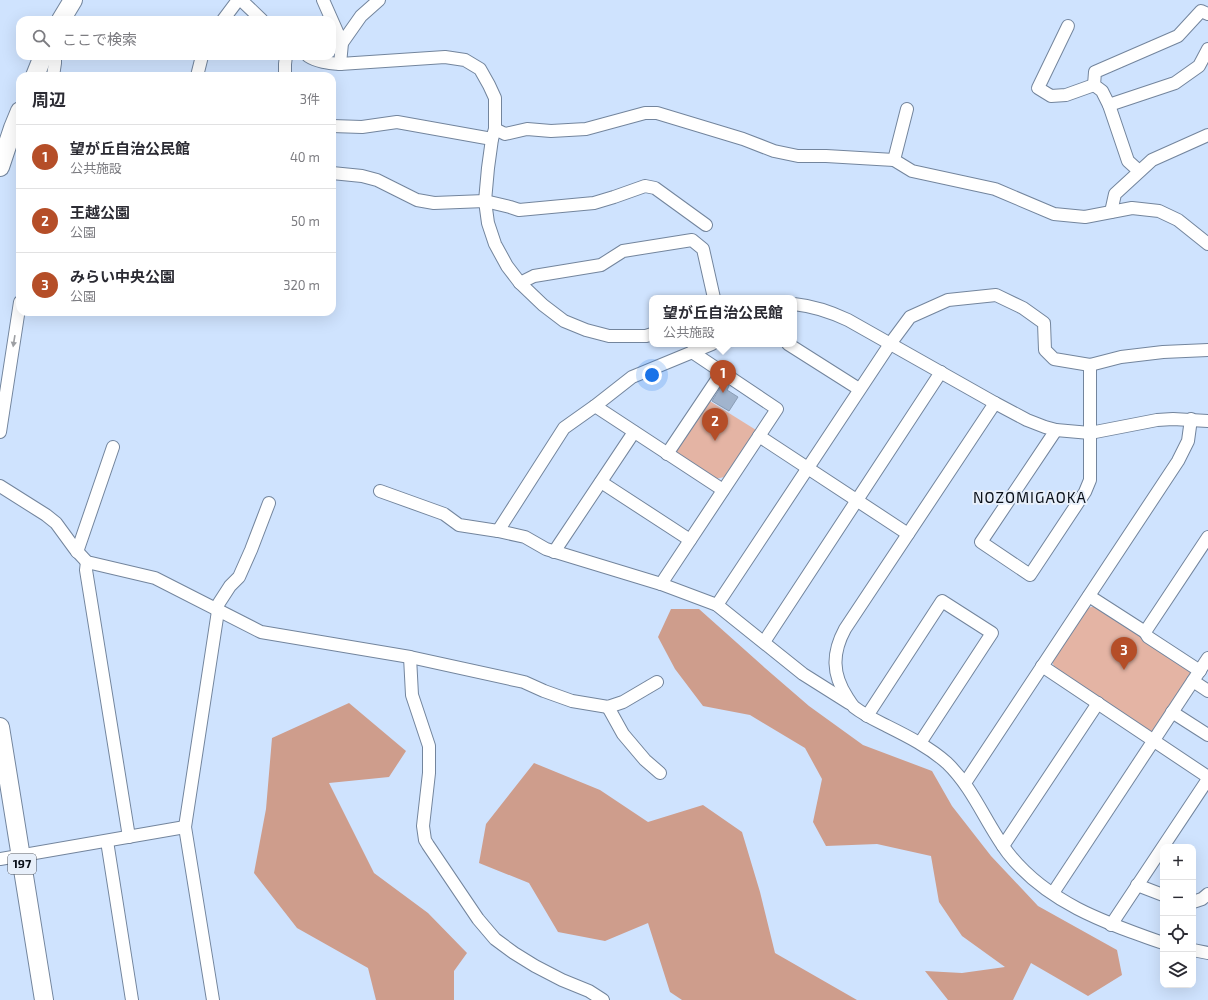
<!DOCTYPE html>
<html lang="ja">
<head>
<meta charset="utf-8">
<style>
	body { margin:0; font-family:"Exo 2","Noto Sans JP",sans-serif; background:#f2f2f3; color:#2b2b33 }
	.controls { position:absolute; right:12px; bottom:12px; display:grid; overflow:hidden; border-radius:8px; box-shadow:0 4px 16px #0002 }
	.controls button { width:36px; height:36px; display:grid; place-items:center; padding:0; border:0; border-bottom:1px solid #e1e1e2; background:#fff; color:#2b2b33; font:20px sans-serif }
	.you { position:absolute; left:652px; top:375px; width:14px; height:14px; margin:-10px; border:3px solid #fff; border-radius:50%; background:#1a73e8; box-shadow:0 0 0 6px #1a73e833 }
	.badge { display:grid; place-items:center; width:26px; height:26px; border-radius:50%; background:#b54e28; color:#fff; font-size:13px; font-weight:700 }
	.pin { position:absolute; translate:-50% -33px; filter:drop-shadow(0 1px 2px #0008) }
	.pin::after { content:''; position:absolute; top:21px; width:14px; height:12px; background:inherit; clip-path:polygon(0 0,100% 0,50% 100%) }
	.popup { position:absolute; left:649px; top:295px; width:148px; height:52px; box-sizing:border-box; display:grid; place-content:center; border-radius:8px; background:#fff; filter:drop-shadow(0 1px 3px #0005); font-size:13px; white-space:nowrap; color:#7c7c81 }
	.popup b { font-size:15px; color:#2b2b33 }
	.popup::after { content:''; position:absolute; left:50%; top:100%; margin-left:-8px; border:8px solid transparent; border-top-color:#fff }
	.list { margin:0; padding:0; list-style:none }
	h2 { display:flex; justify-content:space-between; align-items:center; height:52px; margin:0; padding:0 16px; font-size:17px }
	h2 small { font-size:13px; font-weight:400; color:#7c7c81 }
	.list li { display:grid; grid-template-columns:26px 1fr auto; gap:12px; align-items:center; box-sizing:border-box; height:64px; padding:0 16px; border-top:1px solid #e1e1e2 }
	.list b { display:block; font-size:15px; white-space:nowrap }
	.list p { margin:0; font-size:13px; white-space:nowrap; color:#7c7c81 }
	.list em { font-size:13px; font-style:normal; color:#7c7c81 }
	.icon { flex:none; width:22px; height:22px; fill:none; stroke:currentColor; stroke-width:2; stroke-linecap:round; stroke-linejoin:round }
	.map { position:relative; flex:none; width:1208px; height:1000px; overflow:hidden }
	.search { position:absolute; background:#fff; box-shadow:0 4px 16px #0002; left:16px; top:16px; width:320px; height:44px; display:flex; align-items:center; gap:10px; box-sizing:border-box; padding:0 14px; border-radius:12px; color:#7c7c81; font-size:15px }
	.panel { position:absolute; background:#fff; box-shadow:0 4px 16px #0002; left:16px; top:72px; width:320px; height:244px; border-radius:12px }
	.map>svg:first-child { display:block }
</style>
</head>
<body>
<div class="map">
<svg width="1208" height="1000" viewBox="0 0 1208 1000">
	<rect width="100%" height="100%" fill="#cfe3fe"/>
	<g fill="#e4b4a4">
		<polygon points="708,400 756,430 724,477 716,479 673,451"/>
		<polygon points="1096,606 1194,671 1152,733 1055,669 1052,661 1087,608"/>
	</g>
	<g fill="#ce9d8c">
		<polygon points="671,609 699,609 765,668 809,706 863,745 932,771 952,806 991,856 1038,906 1117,950 1122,975 1088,996 1031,963 1013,1000 948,1000 925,971 962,973 1005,967 962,936 939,902 931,856 877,844 826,846 813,822 822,779 805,748 750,715 703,706 675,669 658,637"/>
		<polygon points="349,703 406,751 389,777 329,783 374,873 428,913 467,953 454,971 454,1000 376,1000 368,968 297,928 254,873 266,809 272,738"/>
		<polygon points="534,763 600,790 648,822 703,805 742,832 760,892 775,953 857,1000 682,1000 670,992 648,923 605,941 558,932 529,883 479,863 486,824"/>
	</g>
	<polygon fill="#a1b4cd" stroke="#8a9db6" points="724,382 729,386 727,390 738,397 729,411 712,401"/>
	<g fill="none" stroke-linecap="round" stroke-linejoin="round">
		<g stroke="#73859d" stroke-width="14">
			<g id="minor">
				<polyline points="241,0 262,20"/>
				<polyline points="323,0 342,43"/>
				<polyline points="223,20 238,0"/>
				<polyline points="1068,26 1038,88 1051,96 1066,95 1094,85"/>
				<path d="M 308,56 C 317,62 329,63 340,64 L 445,57 L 465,60 L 480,69 L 489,85 L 495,98 L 495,129 L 492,139 L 488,168 L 485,201 L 488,223 L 495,244 L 507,266 L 520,283 L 543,305 L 564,321 L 586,330 L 609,336 L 646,336 L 652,334"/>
				<polyline points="340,64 342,43 361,16 379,0"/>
				<polyline points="53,76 55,63 55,56"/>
				<polyline points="197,76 202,56"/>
				<polyline points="285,76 285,64 286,56"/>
				<polyline points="1109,105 1175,83 1199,66 1208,49"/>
				<polyline points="907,109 894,160 912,171 995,189 1054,214 1085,217 1132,208 1159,211 1178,220 1208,244"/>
				<polyline points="332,126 362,127 397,122 492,139"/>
				<polyline points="495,129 505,134 527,129 551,131 586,129 645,113 657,113 743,139 774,151 798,156 826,156 894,160"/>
				<polyline points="1139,171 1128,161 1109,105 1102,91 1094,85 1095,72 1178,36 1201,11 1208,14"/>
				<polyline points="332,173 362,176 377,180 417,200 434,203 485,201 510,207 519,210 594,203 614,197 645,186 655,188 706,225"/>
				<polyline points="1111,212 1115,194 1152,160 1208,135"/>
				<polyline points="520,283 534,276 601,265 623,251 692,240 703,249 714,298"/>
				<path d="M 794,304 C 813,306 831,312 848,320 L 995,403 L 1027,420 L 1045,427 L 1056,430 L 1090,433 L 1157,420 L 1173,419 L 1208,421"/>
				<polyline points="788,344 859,389"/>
				<path d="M 995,403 L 845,629 C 832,653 832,674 847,697 C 849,700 851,704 854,707 C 863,714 873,719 883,724 C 905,735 928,746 947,763 C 974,789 986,824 1008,853 C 1047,903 1106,923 1163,943"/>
				<polyline points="595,406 723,490"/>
				<polyline points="1056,430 981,542 1030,575 1085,492 1090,480 1090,365"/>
				<polyline points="0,432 20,302"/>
				<polyline points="759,436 908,534"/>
				<polyline points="667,454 722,372"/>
				<polyline points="601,482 690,540"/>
				<polyline points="0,486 46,515 56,523 75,549 87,562 155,578 261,632 410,657 524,682 544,691 572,701 608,707 623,702 657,682"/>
				<polyline points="380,491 444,514 459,525 498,531 525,537 546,549 661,584 717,605 803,674 849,703"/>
				<polyline points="498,531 564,428 595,406 632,377 712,344"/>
				<polyline points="77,552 113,447"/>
				<polyline points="554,552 634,432"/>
				<polyline points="87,562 86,570 129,837"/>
				<polyline points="661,584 777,409 692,352"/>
				<polyline points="1089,596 1145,632 1208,537"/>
				<polyline points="717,605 890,344 910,317 948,300 996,295 1023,308 1044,323 1045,350 1054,359 1090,365 1121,357 1163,352 1208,350"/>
				<polyline points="216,609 219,603 230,586 239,577 251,550 269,503"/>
				<polyline points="1145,632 1148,637 1200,671"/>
				<polyline points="764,642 941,372"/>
				<polyline points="410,657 412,695 429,746 429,773 423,826 425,840 428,845 478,919 495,939 514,953 535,966 562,980 589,991 603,1000"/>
				<polyline points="1042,666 1208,777"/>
				<polyline points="1193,681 1208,691"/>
				<polyline points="608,707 623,734 645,760 660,773"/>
				<polyline points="1172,712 1208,735"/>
				<polyline points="867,716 942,601 992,633 920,743"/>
				<polyline points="965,783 1178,461 1188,441 1191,419"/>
				<polyline points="107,841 132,1000"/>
				<polyline points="1003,846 1098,703"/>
				<polyline points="0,859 185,827"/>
				<polyline points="1137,885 1163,895"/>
				<polyline points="1053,893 1208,658"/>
				<polyline points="1193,902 1202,899 1208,894"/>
				<polyline points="1111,925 1208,779"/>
				<polyline points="1193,950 1208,953"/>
				<polyline points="213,1000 185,827 218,611"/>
			</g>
		</g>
		<g stroke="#73859d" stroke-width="20">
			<g id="highway">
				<polyline points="61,20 73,0"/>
				<polyline points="35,76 43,56"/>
				<polyline points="0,167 13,128 20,111"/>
				<polyline points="0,727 44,1000"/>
			</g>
		</g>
		<use href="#minor" stroke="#fff" stroke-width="12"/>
		<use href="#highway" stroke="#fff" stroke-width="18"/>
	</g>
	<defs><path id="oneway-solid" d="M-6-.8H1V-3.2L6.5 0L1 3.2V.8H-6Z"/></defs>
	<use fill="#9d9fa3" href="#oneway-solid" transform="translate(14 341) rotate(99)"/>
	<g text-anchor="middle" stroke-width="4" stroke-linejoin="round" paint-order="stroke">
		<rect fill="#e7effa" stroke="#4c525c" stroke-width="1" x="8" y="854" width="28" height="20" rx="3"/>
		<g font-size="12" font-weight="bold" fill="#090f18">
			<text x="22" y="868">197</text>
		</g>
		<g font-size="15" letter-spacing="1" fill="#090f18" stroke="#e7effa">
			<text x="1030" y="503">NOZOMIGAOKA</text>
		</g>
	</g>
</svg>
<div class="controls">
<button>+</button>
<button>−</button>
<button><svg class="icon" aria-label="locate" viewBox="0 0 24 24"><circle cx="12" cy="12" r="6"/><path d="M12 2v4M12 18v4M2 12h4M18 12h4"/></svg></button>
<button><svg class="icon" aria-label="layers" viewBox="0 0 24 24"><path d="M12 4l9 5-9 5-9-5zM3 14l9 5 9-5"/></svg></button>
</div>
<div class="you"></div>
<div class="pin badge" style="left:723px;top:393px">1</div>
<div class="popup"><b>望が丘自治公民館</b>公共施設</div>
<div class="pin badge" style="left:715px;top:441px">2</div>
<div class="pin badge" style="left:1124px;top:670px">3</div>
<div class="search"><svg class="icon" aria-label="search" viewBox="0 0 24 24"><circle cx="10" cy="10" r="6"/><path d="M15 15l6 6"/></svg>ここで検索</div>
<section class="panel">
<h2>周辺<small>3件</small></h2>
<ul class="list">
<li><span class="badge">1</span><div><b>望が丘自治公民館</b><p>公共施設</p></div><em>40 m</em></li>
<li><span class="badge">2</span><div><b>王越公園</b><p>公園</p></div><em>50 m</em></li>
<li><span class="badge">3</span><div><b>みらい中央公園</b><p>公園</p></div><em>320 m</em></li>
</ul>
</section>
</div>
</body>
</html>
